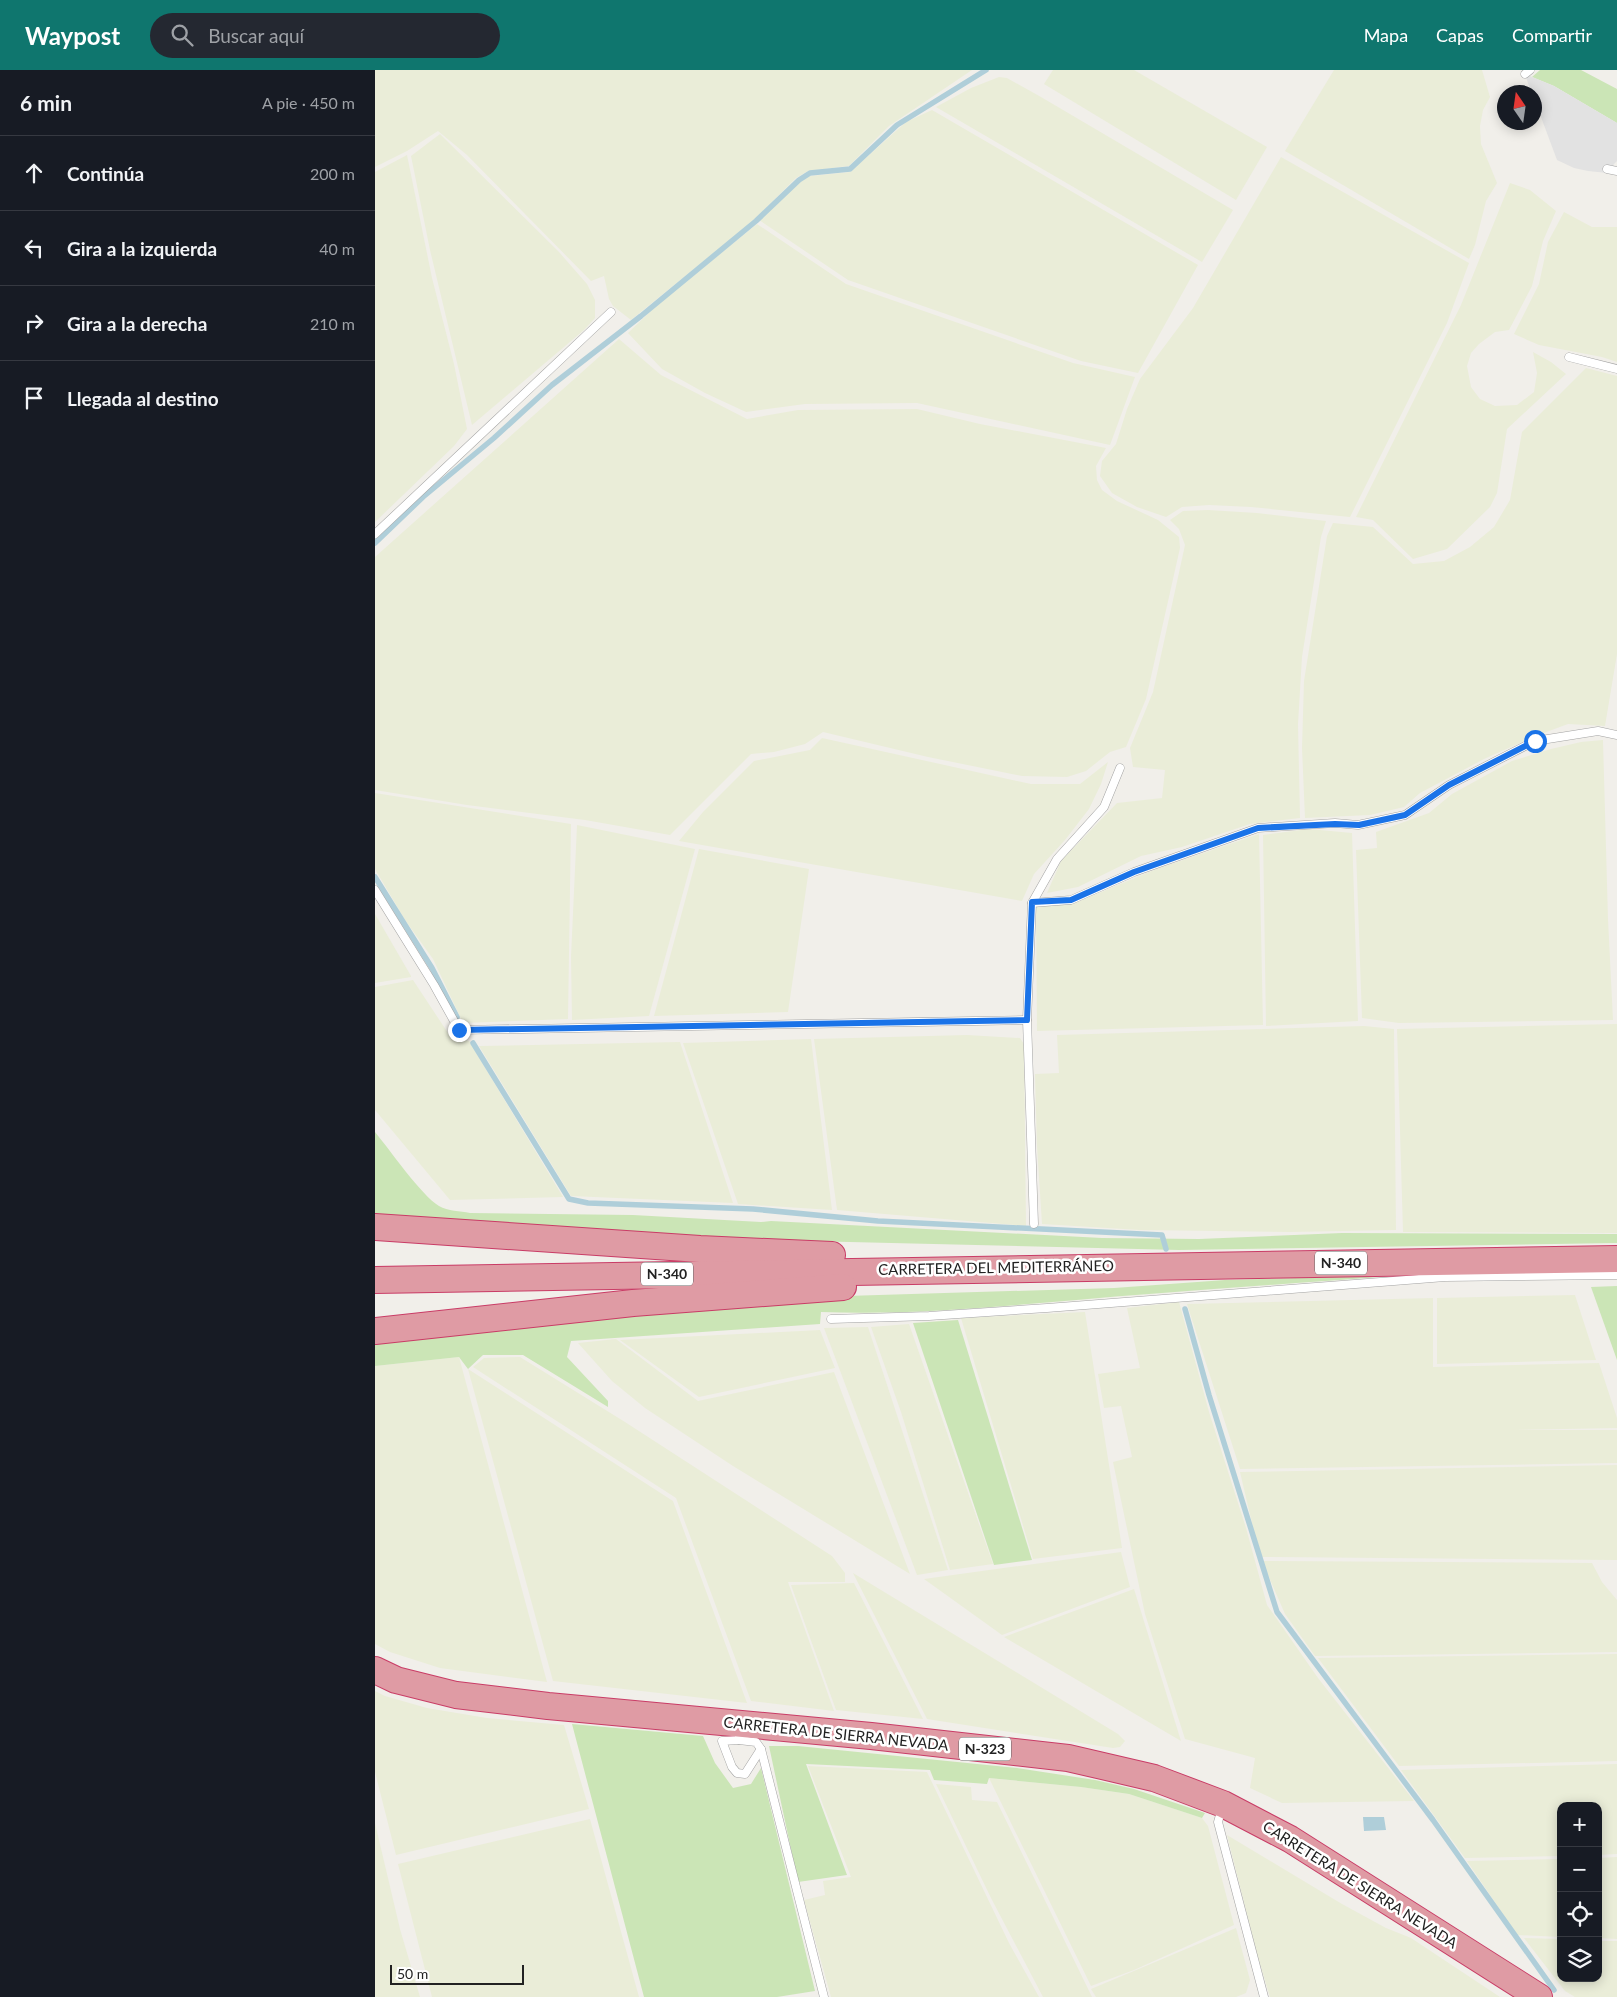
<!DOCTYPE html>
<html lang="es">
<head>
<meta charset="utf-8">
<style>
	body { margin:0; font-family:Lato,sans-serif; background:#242831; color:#f1f3f6 }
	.controls { position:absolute; right:15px; bottom:15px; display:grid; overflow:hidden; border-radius:10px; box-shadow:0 2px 12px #0003 }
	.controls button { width:45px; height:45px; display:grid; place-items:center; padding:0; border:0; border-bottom:1px solid #363941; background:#171b24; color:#f1f3f6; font:25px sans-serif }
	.compass { position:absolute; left:1122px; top:15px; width:45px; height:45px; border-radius:50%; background:#171b24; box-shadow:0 2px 12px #0003; rotate:347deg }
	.scale { position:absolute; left:15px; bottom:12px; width:134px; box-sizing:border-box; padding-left:5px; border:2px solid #222; border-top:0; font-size:14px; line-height:18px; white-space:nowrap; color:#222; -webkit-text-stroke:4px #fff; paint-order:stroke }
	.stop { position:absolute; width:15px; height:15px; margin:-11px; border:4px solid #1a73e8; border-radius:50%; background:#fff }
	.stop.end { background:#1a73e8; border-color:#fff; box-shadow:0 1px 5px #0008 }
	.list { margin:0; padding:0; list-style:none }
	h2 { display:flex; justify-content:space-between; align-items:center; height:65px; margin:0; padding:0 20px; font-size:21px }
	h2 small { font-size:16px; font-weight:400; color:#9ea1a6 }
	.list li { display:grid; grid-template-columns:32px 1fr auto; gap:15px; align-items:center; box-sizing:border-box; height:75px; padding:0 20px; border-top:1px solid #363941 }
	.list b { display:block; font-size:19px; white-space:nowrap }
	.list em { font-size:16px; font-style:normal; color:#9ea1a6 }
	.icon { flex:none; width:28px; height:28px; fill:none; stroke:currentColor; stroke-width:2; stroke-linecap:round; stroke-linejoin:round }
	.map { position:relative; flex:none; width:1242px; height:1927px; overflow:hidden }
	header { display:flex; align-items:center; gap:30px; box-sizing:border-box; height:70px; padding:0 25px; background:#0f766e; color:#fff }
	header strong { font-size:24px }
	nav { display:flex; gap:28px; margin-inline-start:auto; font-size:18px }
	.search { width:350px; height:45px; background:#242831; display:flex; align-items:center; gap:12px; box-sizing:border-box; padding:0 18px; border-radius:28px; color:#9ea1a6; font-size:19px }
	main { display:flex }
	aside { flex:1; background:#171b24 }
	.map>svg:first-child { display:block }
</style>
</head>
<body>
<header>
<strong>Waypost</strong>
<div class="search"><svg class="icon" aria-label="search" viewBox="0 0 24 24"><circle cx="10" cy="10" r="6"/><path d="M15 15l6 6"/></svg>Buscar aquí</div>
<nav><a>Mapa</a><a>Capas</a><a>Compartir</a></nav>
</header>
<main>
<aside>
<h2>6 min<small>A pie · 450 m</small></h2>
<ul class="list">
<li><svg class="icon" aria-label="ahead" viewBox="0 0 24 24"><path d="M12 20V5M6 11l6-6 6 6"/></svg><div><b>Continúa</b></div><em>200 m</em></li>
<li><svg class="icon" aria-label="left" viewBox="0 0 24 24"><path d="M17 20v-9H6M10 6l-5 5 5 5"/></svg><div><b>Gira a la izquierda</b></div><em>40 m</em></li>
<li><svg class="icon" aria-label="right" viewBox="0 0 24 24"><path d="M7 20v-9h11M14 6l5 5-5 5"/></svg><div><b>Gira a la derecha</b></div><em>210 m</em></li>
<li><svg class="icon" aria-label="arrive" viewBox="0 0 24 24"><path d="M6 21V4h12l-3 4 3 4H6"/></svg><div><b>Llegada al destino</b></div></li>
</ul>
</aside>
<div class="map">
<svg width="1242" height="1927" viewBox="0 0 1242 1927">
	<rect width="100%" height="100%" fill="#f1efea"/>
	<g fill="#eaedd8">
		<polygon points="0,0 597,0 514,56 474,96 433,101 421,108 378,151 256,250 238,236 234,229 229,206 216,211 92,85 63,61 32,81 0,97"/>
		<polygon points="678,0 759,0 892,77 861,130 669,14"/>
		<polygon points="959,0 1107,0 1115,27 1108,40 1105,56 1106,74 1122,113 1111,131 1100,175 1094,189 910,81"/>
		<polygon points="624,7 632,8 666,27 858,140 827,192 561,37 596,18"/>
		<polygon points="557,40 823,195 763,303 706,291 473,210 384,150 421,114 435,106 475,102 531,52"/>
		<polygon points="65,64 184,182 212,214 220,230 220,248 209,260 97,355 55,180 36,86"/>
		<polygon points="32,85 57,208 79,294 92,359 79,376 0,452 0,102"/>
		<polygon points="906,87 1094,193 1072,253 975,447 876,437 834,435 807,437 791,447 762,437 737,423 725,406 727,391 741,374 752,339 765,309 818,238"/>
		<polygon points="1135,113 1155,120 1181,141 1168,171 1157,216 1134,260 1120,262 1104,274 1096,283 1092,296 1096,317 1105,329 1120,336 1142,335 1159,322 1162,303 1158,282 1176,292 1191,304 1132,359 1122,423 1115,437 1072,479 1038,489 998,450 981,447 1086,235"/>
		<polygon points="1189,142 1217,157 1242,157 1242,292 1227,287 1164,275 1139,264 1164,214 1173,172"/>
		<polygon points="382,154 471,214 698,293 760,307 735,375 542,333 430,334 371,342 330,323 287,299 253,263 283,234"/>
		<polygon points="244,269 286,305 372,349 423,340 542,339 605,354 731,378 721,396 722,410 727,420 742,431 783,450 804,467 805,478 771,629 751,677 735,682 711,701 692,707 647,706 553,687 448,662 430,674 399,682 376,684 295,765 210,750 92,735 0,720 0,487"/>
		<polygon points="1211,298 1242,306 1242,584 1230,656 1193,654 1158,667 1109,689 1045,723 1029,737 995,745 930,748 927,678 929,611 952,466 958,453 998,457 1038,494 1069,491 1095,477 1119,457 1135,430 1147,362"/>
		<polygon points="833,440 882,443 951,451 946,467 927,587 923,654 925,748 875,754 807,777 766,786 703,817 672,823 686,791 742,733 787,728 790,700 758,697 755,678 778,622 810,475 804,459 795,450 808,441"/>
		<polygon points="447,668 656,714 705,714 733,692 726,714 714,739 690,770 659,804 647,831 304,771 328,742 379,691 435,680"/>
		<polygon points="1228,670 1233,849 1238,950 1024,953 987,948 981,780 1002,778 1001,762 1054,743 1077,724 1137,691 1176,679 1206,672"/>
		<polygon points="0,723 196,754 193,949 88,953 58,889 30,850 0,799"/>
		<polygon points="202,755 320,779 274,946 197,950 196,887"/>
		<polygon points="934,759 977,763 983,951 891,956 888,765"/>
		<polygon points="884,764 888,955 662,961 661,836 700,833 779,800"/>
		<polygon points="324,779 434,799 413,942 279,946"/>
		<polygon points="0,844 36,906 36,907 0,913"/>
		<polygon points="38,910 75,966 94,971 188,1127 75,1130 0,1040 0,917"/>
		<polygon points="1242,954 1242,1163 1028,1162 1022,959"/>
		<polygon points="989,956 1019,959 1021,1160 915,1162 765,1160 667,1154 662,1076 660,1004 684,1003 682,965"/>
		<polygon points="592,965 645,968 649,974 651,1156 462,1140 439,969"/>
		<polygon points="436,969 457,1140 363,1134 308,973"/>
		<polygon points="305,972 358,1133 196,1126 104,976"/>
		<polygon points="1200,1225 1221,1290 1062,1294 1062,1228"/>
		<polygon points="1058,1228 1058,1297 1224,1293 1242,1348 1242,1358 1139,1360 1242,1360 1242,1393 865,1399 812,1234"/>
		<polygon points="804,1232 834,1342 871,1458 892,1535 943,1608 1039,1731 907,1733 875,1718 880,1688 810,1669 770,1544 738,1392 757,1387 746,1336 729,1338 723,1304 765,1298 752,1238"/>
		<polygon points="710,1242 747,1478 658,1489 586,1248"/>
		<polygon points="534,1254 618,1494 575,1500 526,1342 496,1257"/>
		<polygon points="493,1257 573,1500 542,1505 449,1258"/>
		<polygon points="445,1260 460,1298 324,1327 245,1270"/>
		<polygon points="241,1269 323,1331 459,1302 535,1504 358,1396 270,1338 237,1311 203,1273"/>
		<polygon points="84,1287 172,1612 65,1598 15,1582 0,1574 0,1296"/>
		<polygon points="145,1287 250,1352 457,1486 470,1503 470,1512 413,1512 459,1641 376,1631 301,1428 98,1297 109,1288"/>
		<polygon points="93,1299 298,1431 372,1633 178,1611"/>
		<polygon points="1242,1395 1242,1490 885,1487 865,1402"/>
		<polygon points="746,1482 755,1517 627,1565 549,1509"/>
		<polygon points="887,1491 1217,1493 1227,1512 1242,1530 1242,1582 940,1586 910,1544"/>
		<polygon points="478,1503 743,1664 750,1671 745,1677 738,1678 552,1649"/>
		<polygon points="479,1513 548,1649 461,1640 416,1515"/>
		<polygon points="759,1519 806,1671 629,1567"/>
		<polygon points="1242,1584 1242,1691 1024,1696 943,1588"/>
		<polygon points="0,1621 10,1626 52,1638 112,1648 189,1655 214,1739 21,1785 0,1702"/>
		<polygon points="1242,1694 1242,1784 1223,1785 1223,1736 1186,1736 1186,1786 1090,1788 1026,1700"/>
		<polygon points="433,1696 552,1702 634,1873 664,1927 456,1927 429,1830 450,1825 448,1811 476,1807"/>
		<polygon points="614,1708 706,1717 754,1724 827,1748 833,1756 859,1855 759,1900 716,1916"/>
		<polygon points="561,1714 596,1717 597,1730 622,1732 717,1927 668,1927 616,1828"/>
		<polygon points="215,1749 264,1927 57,1927 23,1794"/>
		<polygon points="0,1753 25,1859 45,1927 0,1927"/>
		<polygon points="852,1765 967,1834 1011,1858 1036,1868 1125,1927 895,1927 882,1884"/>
		<polygon points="1242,1787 1242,1869 1223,1868 1223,1788"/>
		<polygon points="1186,1789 1186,1867 1142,1865 1092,1791"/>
		<polygon points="861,1858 875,1910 871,1923 861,1927 721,1927 716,1919"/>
		<polygon points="1149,1868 1186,1869 1186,1908 1223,1908 1223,1871 1242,1871 1242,1927 1200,1927 1190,1921"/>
	</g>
	<g fill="#cbe5b6">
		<polygon points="1165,0 1206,0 1242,19 1242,53 1179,16 1157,7"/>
		<path d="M 0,1062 C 15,1080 46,1125 64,1136 C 73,1141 85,1141 95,1143 L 258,1145 L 386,1152 L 396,1151 L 727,1168 L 824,1169 L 967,1163 L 1242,1164 L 1242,1173 L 804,1180 L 390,1170 L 0,1150 Z"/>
		<path d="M 1027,1205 C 943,1212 858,1217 774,1224 C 665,1232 556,1246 446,1242 L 445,1254 L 196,1271 L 192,1287 L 233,1331 L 233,1337 L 148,1285 L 108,1285 L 93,1299 L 84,1287 L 0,1296 L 0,1271 L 141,1255 L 471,1226 L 739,1218 L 850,1210 Z"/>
		<polygon points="1242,1216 1242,1290 1216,1217"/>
		<polygon points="583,1250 657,1490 619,1495 538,1253"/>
		<polygon points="197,1654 328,1666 340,1693 358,1718 376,1714 386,1698 440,1921 402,1927 269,1927"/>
		<polygon points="394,1676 423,1676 642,1698 720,1710 759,1719 830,1743 827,1748 754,1724 706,1717 614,1708 612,1714 559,1710 555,1700 431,1694 472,1805 423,1812"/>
	</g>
	<polygon fill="#e2e2e2" points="1150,4 1179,16 1242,53 1242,91 1238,95 1242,97 1242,104 1213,101 1199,98 1182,90 1160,31 1160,22 1156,22"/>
	<polygon fill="#afced9" points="988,1747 1009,1747 1011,1760 989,1761"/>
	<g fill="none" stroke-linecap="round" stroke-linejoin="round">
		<g stroke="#afced9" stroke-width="5.5">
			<polyline points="0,473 48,427 119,368 177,315 266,246 381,151 424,110 435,103 475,99 522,55 611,0"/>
			<polyline points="0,807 57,898 82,947"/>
			<polyline points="98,973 194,1129 213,1133 378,1139 503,1151 787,1165 791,1179"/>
			<polyline points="810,1239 834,1325 902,1542 1058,1750 1179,1920"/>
		</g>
		<g stroke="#a3a3a3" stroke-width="9">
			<g id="lane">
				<polyline points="1150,4 1155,0"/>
				<polyline points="1232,99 1242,101"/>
				<polyline points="1194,287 1242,299"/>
				<polyline points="0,464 236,242"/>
				<polyline points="0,820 59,915 84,960 652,950"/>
				<polyline points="657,833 696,830 759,802 883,758 960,753 983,755 1030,745 1074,715 1160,671 1223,661 1242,665"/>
				<polyline points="659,1154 652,950 657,833 682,789 729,737 745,698"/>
				<polyline points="456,1249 554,1246 672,1238 1070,1207 1242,1205"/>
				<polyline points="364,1658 364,1670 381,1672 386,1679 449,1927"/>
				<polyline points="364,1670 347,1671 357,1697 362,1703 370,1704 386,1679"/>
				<polyline points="847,1738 843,1752 889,1927"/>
			</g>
		</g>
		<g stroke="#c93c66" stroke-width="28">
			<g id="highway">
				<polyline points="0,1157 325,1179 457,1185"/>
				<polyline points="0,1210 1242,1189"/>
				<polyline points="0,1261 258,1233 468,1217"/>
				<polyline points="0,1600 21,1610 81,1625 173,1636 496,1666 693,1688 779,1708 848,1734 915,1769 1164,1927"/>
			</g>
		</g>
		<use href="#lane" stroke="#fff" stroke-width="8"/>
		<use href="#highway" stroke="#df9ba4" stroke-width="26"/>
	</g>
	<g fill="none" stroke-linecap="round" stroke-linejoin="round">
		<polyline stroke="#1a73e8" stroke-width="6" points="84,960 652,950 657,832 696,830 759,802 883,758 960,754 984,755 1030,745 1074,715 1160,671"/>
	</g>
	<g text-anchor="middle" stroke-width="5" stroke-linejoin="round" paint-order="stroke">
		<g fill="#fff" stroke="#646464" stroke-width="1">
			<rect x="940" y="1181.5" width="52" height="23" rx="4"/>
			<rect x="266" y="1192.5" width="52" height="23" rx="4"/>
			<rect x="584" y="1667.5" width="52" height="23" rx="4"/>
		</g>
		<g font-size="14" font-weight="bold" fill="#222">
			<text x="966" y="1198">N-340</text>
			<text x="292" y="1209">N-340</text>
			<text x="610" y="1684">N-323</text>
		</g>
		<g font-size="15" fill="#222" stroke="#fff">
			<text transform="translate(621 1198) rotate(-1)" y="5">CARRETERA DEL MEDITERRÁNEO</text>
			<text transform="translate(461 1664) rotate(6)" y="5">CARRETERA DE SIERRA NEVADA</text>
			<text transform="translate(985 1815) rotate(32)" y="5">CARRETERA DE SIERRA NEVADA</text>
		</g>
	</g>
</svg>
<div class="controls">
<button>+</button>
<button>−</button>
<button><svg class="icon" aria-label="locate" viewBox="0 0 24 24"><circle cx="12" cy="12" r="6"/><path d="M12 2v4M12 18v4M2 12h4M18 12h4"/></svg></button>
<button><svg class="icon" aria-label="layers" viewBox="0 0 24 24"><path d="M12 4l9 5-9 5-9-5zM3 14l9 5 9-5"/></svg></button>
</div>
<svg class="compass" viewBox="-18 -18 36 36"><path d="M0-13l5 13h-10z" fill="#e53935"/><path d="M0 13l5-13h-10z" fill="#9ea1a6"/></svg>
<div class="scale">50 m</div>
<div class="stop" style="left:1160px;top:671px"></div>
<div class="stop end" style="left:84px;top:960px"></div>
</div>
</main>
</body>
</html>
